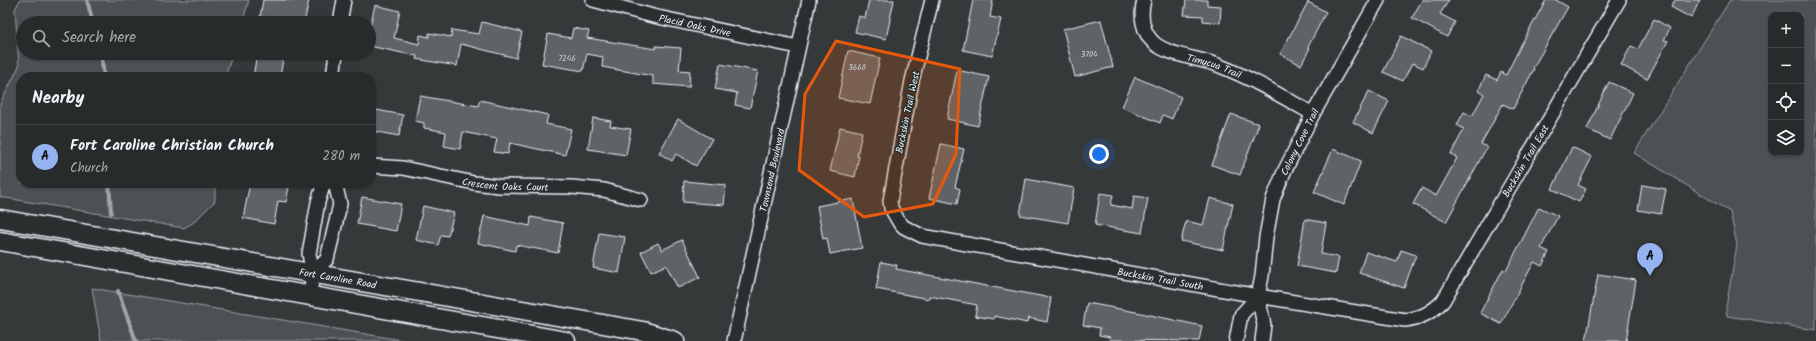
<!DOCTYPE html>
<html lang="en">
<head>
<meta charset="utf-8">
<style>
	body { margin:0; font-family:Kalam,sans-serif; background:#303334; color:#f1f3f6 }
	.controls { position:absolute; right:12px; top:12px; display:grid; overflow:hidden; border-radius:8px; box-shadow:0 1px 3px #0004 }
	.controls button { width:36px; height:36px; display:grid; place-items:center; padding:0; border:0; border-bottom:1px solid #444748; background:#282b2c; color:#f1f3f6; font:20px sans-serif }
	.you { position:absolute; left:1099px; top:154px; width:14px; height:14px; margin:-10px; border:3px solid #fff; border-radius:50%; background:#1a73e8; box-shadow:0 0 0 6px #1a73e833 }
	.badge { display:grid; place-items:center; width:26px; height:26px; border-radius:50%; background:#95b2f1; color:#111; font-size:13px; font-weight:700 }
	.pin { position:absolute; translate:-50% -33px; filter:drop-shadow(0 1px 2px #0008) }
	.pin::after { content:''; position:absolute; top:21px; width:14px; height:12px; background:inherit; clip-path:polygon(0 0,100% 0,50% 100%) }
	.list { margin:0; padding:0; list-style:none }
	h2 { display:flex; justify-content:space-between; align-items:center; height:52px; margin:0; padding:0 16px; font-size:17px }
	h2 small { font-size:13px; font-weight:400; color:#a5a7a9 }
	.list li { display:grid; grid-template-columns:26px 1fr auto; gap:12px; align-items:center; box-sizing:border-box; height:64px; padding:0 16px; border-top:1px solid #444748 }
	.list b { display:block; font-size:15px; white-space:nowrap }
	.list p { margin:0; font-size:13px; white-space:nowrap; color:#a5a7a9 }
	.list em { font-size:13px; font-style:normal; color:#a5a7a9 }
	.icon { flex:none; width:22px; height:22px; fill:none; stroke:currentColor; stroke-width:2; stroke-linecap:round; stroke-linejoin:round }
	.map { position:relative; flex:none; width:1816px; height:341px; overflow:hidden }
	.search { position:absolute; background:#282b2c; box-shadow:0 1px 3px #0004; left:16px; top:16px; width:360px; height:44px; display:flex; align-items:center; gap:10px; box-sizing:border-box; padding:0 14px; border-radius:22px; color:#a5a7a9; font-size:15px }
	.panel { position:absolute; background:#282b2c; box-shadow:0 1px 3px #0004; left:16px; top:72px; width:360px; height:116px; border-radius:16px }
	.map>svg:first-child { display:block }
</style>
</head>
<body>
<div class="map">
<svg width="1816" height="341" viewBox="0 0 1816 341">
	<rect width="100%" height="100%" fill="#35393a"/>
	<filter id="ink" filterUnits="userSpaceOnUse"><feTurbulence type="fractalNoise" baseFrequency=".025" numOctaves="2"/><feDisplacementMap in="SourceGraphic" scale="8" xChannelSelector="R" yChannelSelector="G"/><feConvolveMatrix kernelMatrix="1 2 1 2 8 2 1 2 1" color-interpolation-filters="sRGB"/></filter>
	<g filter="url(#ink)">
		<g fill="#4d5152" stroke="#9aa1a5" fill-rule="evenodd">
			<polygon points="20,0 249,0 242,23 23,23 23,53 233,53 225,77 21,77 21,183 215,183 215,201 194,222 184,228 0,197 0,104 19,66 15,9"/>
			<path d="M 1730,0 L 1816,0 L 1816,330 L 1727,316 L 1726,307 L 1737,245 L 1730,212 L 1634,153 ZM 1771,15 L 1801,15 L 1801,153 L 1771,153 Z"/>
			<polygon points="92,288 407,341 101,341"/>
		</g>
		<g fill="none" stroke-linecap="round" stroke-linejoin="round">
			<g stroke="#a0a7ac" stroke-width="4">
				<polyline points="87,0 93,23"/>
				<polyline points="101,53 104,77"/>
				<polyline points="109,183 111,213"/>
				<polyline points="118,291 136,341"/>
			</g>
		</g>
		<g fill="#5f6365" stroke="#e8f1f8">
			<polygon points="263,0 309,0 304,23 259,23"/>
			<polygon points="869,0 894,0 886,39 855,32 859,16 865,18"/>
			<polygon points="973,0 993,0 990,17 1001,19 992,56 963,50"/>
			<polygon points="1186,0 1207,0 1207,5 1221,6 1220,23 1203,21 1203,16 1184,15"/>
			<polygon points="1422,0 1449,0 1440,14 1455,22 1447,37 1412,18"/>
			<polygon points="1546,0 1556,0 1568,7 1533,68 1534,69 1513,109 1503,104 1481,144 1487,147 1446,222 1413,204 1422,188 1436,196 1457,158 1451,154 1464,129 1457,125 1464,112 1472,116 1484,94 1478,91 1486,75 1497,80 1501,72 1506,75 1522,43"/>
			<polygon points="1675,0 1700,0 1691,18 1671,7"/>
			<polygon points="1308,2 1326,12 1308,47 1310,48 1301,65 1280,54"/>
			<polygon points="375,5 400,11 394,38 419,44 420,35 429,37 429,33 451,37 452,30 479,34 482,22 522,32 516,58 461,44 457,66 416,59 417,56 369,46 369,31"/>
			<polygon points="1654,19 1670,28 1664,40 1668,41 1647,79 1621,65 1631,46 1638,49"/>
			<polygon points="1101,20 1113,67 1075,77 1063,29"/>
			<polygon points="573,28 589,31 587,38 656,49 656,46 681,48 679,70 690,71 689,87 653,84 653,76 602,67 603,57 587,54 583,71 542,64 548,34 571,38"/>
			<polygon points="1401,36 1431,51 1423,68 1412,63 1403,81 1383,72"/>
			<polygon points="848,51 880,58 870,104 838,98"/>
			<polygon points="257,53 284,53 280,77 253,77"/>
			<polygon points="720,64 758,71 750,108 735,105 737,93 715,89"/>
			<polygon points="957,70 989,77 978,126 947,119"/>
			<polygon points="1135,77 1181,97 1172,119 1163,115 1160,123 1122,107"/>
			<polygon points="1609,82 1633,93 1610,140 1587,129"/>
			<polygon points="1369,91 1389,101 1373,133 1353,122"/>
			<polygon points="420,96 478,106 480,100 548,115 546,124 571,129 565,155 510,143 508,154 494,152 497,139 463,132 460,149 444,146 446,132 424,128 424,123 415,121"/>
			<polygon points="371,109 403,115 399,136 371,131"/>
			<polygon points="1231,114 1259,124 1240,175 1212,165"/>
			<polygon points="593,118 611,121 610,126 631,129 626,155 588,149"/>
			<polygon points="678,119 712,139 696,166 676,154 672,161 659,153"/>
			<polygon points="840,127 862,132 857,156 859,156 855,177 830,171"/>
			<polygon points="941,144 964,149 955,187 960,189 957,204 929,198"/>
			<polygon points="1572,147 1592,157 1578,185 1586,189 1579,202 1552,189"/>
			<polygon points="1333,149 1361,161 1344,205 1314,192"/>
			<polygon points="1026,179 1074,188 1068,223 1020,215"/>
			<polygon points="684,181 726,185 724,205 683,202"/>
			<polygon points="250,183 268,183 289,187 286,202 278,201 274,224 243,218"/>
			<polygon points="1642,185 1666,189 1661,214 1638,210"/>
			<polygon points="1100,193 1113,195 1111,205 1132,209 1134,196 1148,198 1142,233 1095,225"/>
			<polygon points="362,197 401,204 396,231 357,224"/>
			<polygon points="1210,198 1233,204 1223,250 1181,241 1186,221 1203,225"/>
			<polygon points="853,199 862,248 830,254 827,238 823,239 817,206"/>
			<polygon points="423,206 454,213 448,236 441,235 438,245 416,240"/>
			<polygon points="1539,207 1558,216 1541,248 1549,252 1542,266 1534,262 1501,324 1480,313 1503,269 1506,271"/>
			<polygon points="484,216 530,226 531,217 563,223 558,253 516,245 515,251 478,243"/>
			<polygon points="1305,219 1326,223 1321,254 1339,257 1336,273 1297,266"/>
			<polygon points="599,233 625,237 619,273 593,268"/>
			<polygon points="682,240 700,277 678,288 666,265 651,272 641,252 658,243 662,250"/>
			<polygon points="1401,250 1416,255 1404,288 1359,273 1366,252 1397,262"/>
			<polygon points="881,262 897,265 896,269 1051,298 1047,322 1028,318 1027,323 994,316 994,319 975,316 977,305 929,296 929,299 876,289"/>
			<polygon points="1598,274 1636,280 1626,341 1586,341"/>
			<polygon points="1087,303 1136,312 1202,326 1199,341 1109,340 1110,337 1099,335 1100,328 1083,325"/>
		</g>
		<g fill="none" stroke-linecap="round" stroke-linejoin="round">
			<g stroke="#e8f1f8" stroke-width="16">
				<g id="street">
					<path id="s1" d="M 593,0 L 653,16 L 798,47"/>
					<path id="s2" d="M 932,0 L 912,81 L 890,201 L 891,208 L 899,222 L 904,227 L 922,236 L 1258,296 L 1405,320 C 1421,318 1431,313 1443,301 L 1619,0"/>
					<path id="s3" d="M 1144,0 C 1140,15 1142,32 1154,43 C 1169,56 1201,58 1220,66 C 1253,79 1283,97 1313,114"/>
					<polyline points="340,23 344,0"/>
					<polyline points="333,77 336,53"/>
					<path id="s4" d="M 371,166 L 403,168 L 474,183 L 499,186 L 571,187 L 604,190 L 641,200"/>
					<polyline points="313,273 327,259 336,222 340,204 335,183"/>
					<polyline points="310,295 313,273 309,254 318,202 324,183"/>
					<path id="s5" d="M 734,341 L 809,0"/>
					<polyline points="1236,341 1241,315 1258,296"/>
					<path id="s6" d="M 1262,341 L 1264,325 L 1258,296 L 1262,276 L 1266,237 L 1273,199 L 1284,172 L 1313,114 L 1378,0"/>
				</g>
			</g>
			<g stroke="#e8f1f8" stroke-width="21">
				<g id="secondary">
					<path id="s7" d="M 0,219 L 643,331 L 675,341"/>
					<polyline points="0,241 566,341"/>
				</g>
			</g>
			<use href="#street" stroke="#2a2d2e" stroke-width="13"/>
			<use href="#secondary" stroke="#2a2d2e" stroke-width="18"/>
		</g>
	</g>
	<path fill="#e8590c" fill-opacity="0.2" stroke="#e8590c" stroke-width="3" stroke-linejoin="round" d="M 836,41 L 960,69 L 956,154 L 933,204 L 864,217 L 799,170 L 805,94 Z"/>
	<g text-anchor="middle" stroke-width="3" stroke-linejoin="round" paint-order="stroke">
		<g font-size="8" fill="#c6ced3">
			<text x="1089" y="57">3704</text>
			<text x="567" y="61">7246</text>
			<text x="857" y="70">3660</text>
		</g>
		<g font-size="10" fill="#e8f1f8" stroke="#2a2d2e">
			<text dy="4" stroke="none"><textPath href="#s1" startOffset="105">Placid Oaks Drive</textPath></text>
			<text dy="4" stroke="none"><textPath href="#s3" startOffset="111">Timucua Trail</textPath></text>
			<text transform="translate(907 112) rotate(-78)" y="4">Buckskin Trail West</text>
			<text dy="4" stroke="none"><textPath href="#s6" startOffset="207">Colony Cove Trail</textPath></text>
			<text dy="4" stroke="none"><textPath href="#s2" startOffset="952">Buckskin Trail East</textPath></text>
			<text dy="4" stroke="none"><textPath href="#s5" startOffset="175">Townsend Boulevard</textPath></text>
			<text dy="4" stroke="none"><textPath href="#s4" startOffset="136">Crescent Oaks Court</textPath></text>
			<text dy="4" stroke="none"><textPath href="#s7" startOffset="343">Fort Caroline Road</textPath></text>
			<text dy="4" stroke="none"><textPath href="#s2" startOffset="498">Buckskin Trail South</textPath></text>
		</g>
	</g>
</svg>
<div class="controls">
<button>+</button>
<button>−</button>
<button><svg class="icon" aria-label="locate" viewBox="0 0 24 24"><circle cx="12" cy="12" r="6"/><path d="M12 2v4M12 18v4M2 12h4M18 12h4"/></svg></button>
<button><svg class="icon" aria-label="layers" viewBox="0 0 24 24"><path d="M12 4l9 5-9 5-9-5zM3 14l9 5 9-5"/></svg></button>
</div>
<div class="you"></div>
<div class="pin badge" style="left:1650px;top:276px">A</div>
<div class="search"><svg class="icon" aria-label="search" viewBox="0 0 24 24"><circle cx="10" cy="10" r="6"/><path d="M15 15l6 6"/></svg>Search here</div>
<section class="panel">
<h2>Nearby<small></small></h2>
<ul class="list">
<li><span class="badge">A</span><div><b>Fort Caroline Christian Church</b><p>Church</p></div><em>280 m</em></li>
</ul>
</section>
</div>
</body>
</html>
